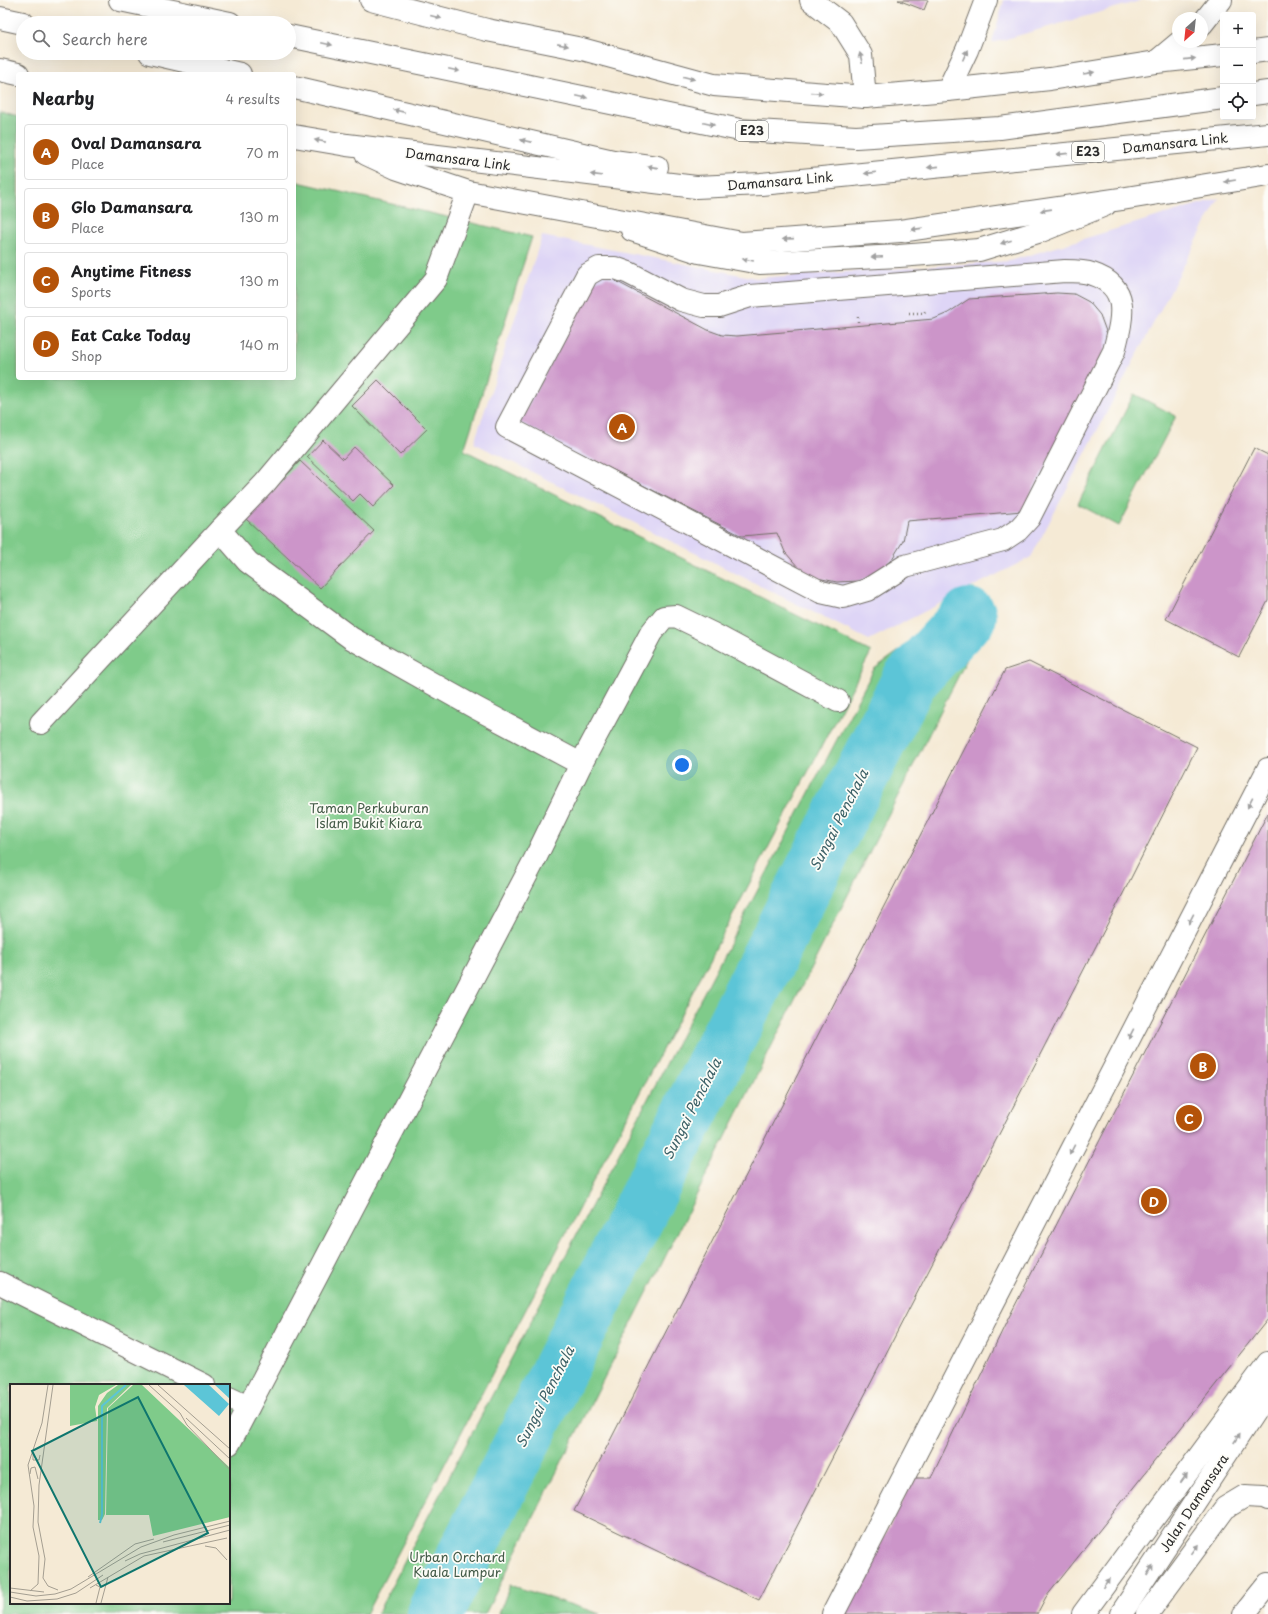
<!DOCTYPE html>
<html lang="en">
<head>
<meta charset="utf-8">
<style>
	body { margin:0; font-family:"Playpen Sans",sans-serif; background:#f6f6f6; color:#202124 }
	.controls { position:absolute; right:12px; top:12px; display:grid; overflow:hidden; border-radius:4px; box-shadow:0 4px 16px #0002 }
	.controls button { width:36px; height:36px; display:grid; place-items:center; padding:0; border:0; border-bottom:1px solid #e0e0e0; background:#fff; color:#202124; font:20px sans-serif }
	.compass { position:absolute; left:1172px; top:12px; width:36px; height:36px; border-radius:50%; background:#fff; box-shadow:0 4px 16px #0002; rotate:207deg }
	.you { position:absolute; left:682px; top:765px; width:14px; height:14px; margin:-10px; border:3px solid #fff; border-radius:50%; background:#1a73e8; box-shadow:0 0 0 6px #1a73e833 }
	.badge { display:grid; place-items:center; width:26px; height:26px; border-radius:50%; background:#b45309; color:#fff; font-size:13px; font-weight:700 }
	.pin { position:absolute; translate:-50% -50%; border:2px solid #fff; box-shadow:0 1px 4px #0006 }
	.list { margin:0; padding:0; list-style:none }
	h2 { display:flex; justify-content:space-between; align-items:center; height:52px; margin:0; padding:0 16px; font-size:17px }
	h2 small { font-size:13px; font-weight:400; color:#757577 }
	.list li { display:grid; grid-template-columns:26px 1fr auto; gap:12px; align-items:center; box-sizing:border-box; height:56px; margin:0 8px 8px; padding:0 8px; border:1px solid #e0e0e0; border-radius:4px }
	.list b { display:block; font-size:15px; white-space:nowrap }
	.list p { margin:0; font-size:13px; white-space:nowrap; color:#757577 }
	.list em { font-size:13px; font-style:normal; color:#757577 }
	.icon { flex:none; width:22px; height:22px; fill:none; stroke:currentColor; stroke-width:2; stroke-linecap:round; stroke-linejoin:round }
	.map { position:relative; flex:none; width:1268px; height:1614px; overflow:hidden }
	.search { position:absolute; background:#fff; box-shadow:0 4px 16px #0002; left:16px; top:16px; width:280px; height:44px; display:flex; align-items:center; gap:10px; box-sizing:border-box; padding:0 14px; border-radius:22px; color:#757577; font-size:15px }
	.panel { position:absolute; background:#fff; box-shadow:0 4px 16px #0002; left:16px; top:72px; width:280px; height:308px; border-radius:4px }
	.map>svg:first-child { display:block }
</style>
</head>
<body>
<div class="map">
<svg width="1268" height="1614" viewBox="0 0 1268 1614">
	<rect width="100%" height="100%" fill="#fdfcf7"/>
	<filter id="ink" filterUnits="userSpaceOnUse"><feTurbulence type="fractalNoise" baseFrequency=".025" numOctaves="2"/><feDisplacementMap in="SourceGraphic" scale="8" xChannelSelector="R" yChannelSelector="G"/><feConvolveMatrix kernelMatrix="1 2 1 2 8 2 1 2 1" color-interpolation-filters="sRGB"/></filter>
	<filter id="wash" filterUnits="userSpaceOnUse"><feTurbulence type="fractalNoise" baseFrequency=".012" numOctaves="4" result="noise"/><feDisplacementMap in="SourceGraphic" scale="16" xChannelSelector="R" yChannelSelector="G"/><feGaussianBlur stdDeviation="0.9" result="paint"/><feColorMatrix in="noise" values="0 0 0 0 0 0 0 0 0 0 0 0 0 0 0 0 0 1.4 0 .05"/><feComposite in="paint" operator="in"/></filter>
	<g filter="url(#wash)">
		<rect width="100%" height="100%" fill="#f5ead5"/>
		<g fill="#ded5f6">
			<polygon points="1004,0 1143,0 992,43"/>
			<polygon points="1219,198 1031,557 869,640 474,443 542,236 756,278 1010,261"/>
		</g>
		<g fill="#7fcb8a" stroke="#557b5a" fill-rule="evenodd">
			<path d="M 0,112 L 18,117 L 18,378 L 294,378 L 294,181 L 532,237 L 464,450 L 871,652 L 366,1614 L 0,1614 ZM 11,1385 L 229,1385 L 229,1603 L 11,1603 Z"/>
			<polygon points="1134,394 1176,416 1119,526 1078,504"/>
			<polygon points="934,626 974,645 485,1614 377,1614 874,669"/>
			<polygon points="510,1585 600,1614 499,1614"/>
		</g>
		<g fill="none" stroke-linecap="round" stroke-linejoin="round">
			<polyline stroke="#5cc5d7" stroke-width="56" points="435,1614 909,681 969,616"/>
		</g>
		<g id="blocks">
			<g fill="#cc95c9">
				<polygon points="898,0 928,0 924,10"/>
				<polygon points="608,277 708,330 722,335 737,336 934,319 948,313 969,299 1057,293 1074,294 1089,302 1100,315 1107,334 1104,353 1022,511 907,521 903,541 892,559 877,573 858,581 837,582 817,578 799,568 785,552 777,533 742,536 520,422 592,283"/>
				<polygon points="378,380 427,429 400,455 352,406"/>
				<polygon points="323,440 343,459 354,447 394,485 373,507 360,494 353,501 307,457"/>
				<polygon points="1254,448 1268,455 1268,601 1239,657 1166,619"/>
				<polygon points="300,461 374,531 320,588 246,519"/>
				<polygon points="1029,662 1197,747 1129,882 759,1600 574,1511 1005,670"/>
				<polygon points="1268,813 1268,1319 1046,1597 1037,1614 844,1614 914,1478 931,1478 1007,1321"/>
			</g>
		</g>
	</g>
	<g filter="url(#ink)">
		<use href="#blocks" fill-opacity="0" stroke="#726e66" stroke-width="1"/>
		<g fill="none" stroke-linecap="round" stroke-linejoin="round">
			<g stroke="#726e66" stroke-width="24">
				<g id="minor">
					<polyline points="811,0 841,23 861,55 865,97"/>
					<polyline points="948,90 967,50 986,0"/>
					<polyline points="632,230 699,252 760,263 899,256 979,250 1041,231 1105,205"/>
					<path d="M 599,268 L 615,268 L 629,273 L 681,300 L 704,306 L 719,306 L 750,296 L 1065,271 C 1073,271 1084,271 1092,274 C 1132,287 1122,319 1114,351 L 1029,518 L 1018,530 L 1003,540 L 905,566 L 867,590 L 843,597 L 821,592 L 507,427 L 587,275 Z"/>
					<polyline points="41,723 220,530"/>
					<polyline points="581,764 651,633 664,617 676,616 713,634 838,701"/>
					<polyline points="0,1283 204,1385"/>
					<polyline points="229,1398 248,1407"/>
					<polyline points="229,1444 535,859 581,764 476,708 351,638 248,562 220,530 265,483 436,279 468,192"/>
					<polyline points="833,1614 1268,769"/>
					<polyline points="1083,1614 1268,1363"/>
				</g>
			</g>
			<g stroke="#726e66" stroke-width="24">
				<g id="major">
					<polyline points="1202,24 1221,0"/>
					<polyline points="1156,62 1180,42"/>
					<polyline points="1121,1614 1268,1391"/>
					<polyline points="1147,1614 1225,1508 1245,1496 1264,1497 1268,1499"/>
					<polyline points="1244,1614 1268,1584"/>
				</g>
			</g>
			<g stroke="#726e66" stroke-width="24">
				<g id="highway">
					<polyline points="120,0 230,23"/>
					<polyline points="371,0 487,30 582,49 714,85 865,97 948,90 1050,79 1156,62 1223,55"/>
					<polyline points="0,18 23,23"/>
					<polyline points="289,36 740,130 856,137 1000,128 1223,98"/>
					<polyline points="1253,52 1268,50"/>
					<polyline points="150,53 240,74"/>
					<polyline points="0,70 18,74"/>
					<polyline points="294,87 613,161 657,167"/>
					<polyline points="1253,94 1268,92"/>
					<polyline points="294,136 347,145 696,187 761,184 1268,134"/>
					<polyline points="366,154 396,168 468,192 742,243 900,231 1121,199 1268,175"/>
				</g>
			</g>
			<g stroke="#726e66" stroke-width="2.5" stroke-dasharray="1 3" stroke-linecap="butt">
				<polyline points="909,313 924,313 926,310"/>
				<polyline points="858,326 858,314"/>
			</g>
			<use href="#minor" stroke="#fff" stroke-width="22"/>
			<use href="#major" stroke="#fff" stroke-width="22"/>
			<use href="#highway" stroke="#fff" stroke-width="22"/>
		</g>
		<defs><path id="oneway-solid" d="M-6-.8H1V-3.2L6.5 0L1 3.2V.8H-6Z"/></defs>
		<g fill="#a0a0a0">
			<use href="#oneway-solid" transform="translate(436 17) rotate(15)"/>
			<use href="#oneway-solid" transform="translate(327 44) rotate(12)"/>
			<use href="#oneway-solid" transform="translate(563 45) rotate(11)"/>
			<use href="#oneway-solid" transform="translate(965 55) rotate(-66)"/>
			<use href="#oneway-solid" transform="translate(861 58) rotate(-103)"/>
			<use href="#oneway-solid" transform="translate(1190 59) rotate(-6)"/>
			<use href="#oneway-solid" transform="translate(454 70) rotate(12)"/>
			<use href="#oneway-solid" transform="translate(1089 73) rotate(-9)"/>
			<use href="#oneway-solid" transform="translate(689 78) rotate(15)"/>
			<use href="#oneway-solid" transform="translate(817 93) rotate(4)"/>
			<use href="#oneway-solid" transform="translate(582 97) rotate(12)"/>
			<use href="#oneway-solid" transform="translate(399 111) rotate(-167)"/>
			<use href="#oneway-solid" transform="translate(709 124) rotate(12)"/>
			<use href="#oneway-solid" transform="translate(320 141) rotate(-169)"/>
			<use href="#oneway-solid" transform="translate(526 141) rotate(-167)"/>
			<use href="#oneway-solid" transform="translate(1062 154) rotate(174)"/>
			<use href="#oneway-solid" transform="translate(653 167) rotate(-172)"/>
			<use href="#oneway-solid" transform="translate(933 167) rotate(174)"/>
			<use href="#oneway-solid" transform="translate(870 173) rotate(174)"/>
			<use href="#oneway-solid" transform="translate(596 175) rotate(-173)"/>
			<use href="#oneway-solid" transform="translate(1230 181) rotate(171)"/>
			<use href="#oneway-solid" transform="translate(1046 210) rotate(172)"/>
			<use href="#oneway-solid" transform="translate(917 229) rotate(172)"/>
			<use href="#oneway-solid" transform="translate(788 239) rotate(176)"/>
			<use href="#oneway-solid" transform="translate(1006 242) rotate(163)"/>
			<use href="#oneway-solid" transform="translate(877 257) rotate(178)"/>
			<use href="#oneway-solid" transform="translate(748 260) rotate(-170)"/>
			<use href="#oneway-solid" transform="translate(1250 803) rotate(117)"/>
			<use href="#oneway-solid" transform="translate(1191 919) rotate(117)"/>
			<use href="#oneway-solid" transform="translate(1131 1034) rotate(117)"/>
			<use href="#oneway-solid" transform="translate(1072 1150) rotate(117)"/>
			<use href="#oneway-solid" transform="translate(1237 1438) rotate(-57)"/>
			<use href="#oneway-solid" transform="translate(1184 1478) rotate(-54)"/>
			<use href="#oneway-solid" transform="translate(1195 1549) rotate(-54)"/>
			<use href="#oneway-solid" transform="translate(1150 1570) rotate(-57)"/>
			<use href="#oneway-solid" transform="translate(1106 1583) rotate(-54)"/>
		</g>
	</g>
	<g text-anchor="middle" stroke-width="3.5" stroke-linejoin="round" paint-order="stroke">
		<g fill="#fdfcf7" stroke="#6a6a68" stroke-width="1">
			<rect x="736" y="121" width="32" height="20" rx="3"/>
			<rect x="1072" y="142" width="32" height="20" rx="3"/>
		</g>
		<g font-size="12" font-weight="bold" fill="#2b2b2b">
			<text x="752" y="135">E23</text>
			<text x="1088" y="156">E23</text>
		</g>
		<g font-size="13" fill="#2b2b2b" stroke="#fdfcf7">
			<text transform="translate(1175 143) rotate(-6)" y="5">Damansara Link</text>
			<text transform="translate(458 159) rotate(7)" y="5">Damansara Link</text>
			<text transform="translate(780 181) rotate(-5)" y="5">Damansara Link</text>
			<text transform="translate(1194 1503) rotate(-57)" y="5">Jalan Damansara</text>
		</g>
		<g font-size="13" fill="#445b48" stroke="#fdfcf7">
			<text x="369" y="813">Taman Perkuburan<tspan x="369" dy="15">Islam Bukit Kiara</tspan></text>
			<text x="457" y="1562">Urban Orchard<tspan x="457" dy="15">Kuala Lumpur</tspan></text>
		</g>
		<g font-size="14" font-style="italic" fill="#3c6167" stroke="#fdfcf7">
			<text transform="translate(839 820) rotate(-63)" y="5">Sungai Penchala</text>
			<text transform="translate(692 1109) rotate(-63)" y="5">Sungai Penchala</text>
			<text transform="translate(545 1397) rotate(-63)" y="5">Sungai Penchala</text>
		</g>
	</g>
	<g transform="translate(10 1384)">
		<rect width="220" height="220" fill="#f5ead5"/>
		<path d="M 60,1 L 106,1 L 89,11 L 85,23 L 87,37 L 60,42 ZM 108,1 L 121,1 L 97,24 L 95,130 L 92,136 L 88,136 L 88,22 L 97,9 ZM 123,1 L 132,1 L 220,84 L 220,133 L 143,152 L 139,131 L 96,131 L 98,24 Z" fill="#7fcb8a"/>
		<path d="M 174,1 L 199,1 L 219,20 L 209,32 ZM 205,1 L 220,1 L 220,15 Z" fill="#5cc5d7"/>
		<path fill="none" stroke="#5cc5d7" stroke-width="2" d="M 90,139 L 92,131 L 92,22 L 116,1"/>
		<path fill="none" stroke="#a49e91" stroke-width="1" d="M 43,1 L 29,101 L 28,138 L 35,175 L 33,194 L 38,202 L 48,206M 139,1 L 170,29M 148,1 L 220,65M 170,29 L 177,41 L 220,86M 176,34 L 220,75M 23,68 L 23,76 L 29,76 L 30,71M 20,90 L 21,84 L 25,83 L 28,95M 153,158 L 220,141M 195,162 L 206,164 L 217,176M 115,177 L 130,170 L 220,146M 78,193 L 125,160 L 144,155M 0,204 L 34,208M 80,204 L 134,172 L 217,154M 20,207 L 28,200 L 29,172 L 23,143 L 24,122 L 18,81 L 32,39 L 38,1M 0,208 L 26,212 L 45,210 L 61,205 L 131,163 L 164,151 L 220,137M 0,213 L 17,217 L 47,215 L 66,209 L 93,191M 86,219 L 90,203 L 86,201M 91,219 L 98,193"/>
		<path fill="#0f766e" fill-opacity="0.15" stroke="#0f766e" stroke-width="2" d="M 128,13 L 198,149 L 91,203 L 22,67 Z"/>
		<rect width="220" height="220" fill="none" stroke="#2b2b2b" stroke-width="2"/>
	</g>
</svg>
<div class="controls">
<button>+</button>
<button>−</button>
<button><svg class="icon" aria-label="locate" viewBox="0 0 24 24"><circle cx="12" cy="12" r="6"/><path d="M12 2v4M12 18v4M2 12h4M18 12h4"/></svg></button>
</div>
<svg class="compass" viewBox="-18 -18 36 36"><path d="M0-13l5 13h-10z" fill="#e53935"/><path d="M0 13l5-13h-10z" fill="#757577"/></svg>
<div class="you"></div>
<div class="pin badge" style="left:622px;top:427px">A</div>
<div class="pin badge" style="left:1203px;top:1066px">B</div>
<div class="pin badge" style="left:1189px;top:1118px">C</div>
<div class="pin badge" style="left:1154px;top:1201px">D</div>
<div class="search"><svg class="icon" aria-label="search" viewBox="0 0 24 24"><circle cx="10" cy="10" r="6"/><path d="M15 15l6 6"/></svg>Search here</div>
<section class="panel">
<h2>Nearby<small>4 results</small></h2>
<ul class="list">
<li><span class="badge">A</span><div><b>Oval Damansara</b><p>Place</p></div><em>70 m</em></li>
<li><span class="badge">B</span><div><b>Glo Damansara</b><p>Place</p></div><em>130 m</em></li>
<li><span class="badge">C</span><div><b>Anytime Fitness</b><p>Sports</p></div><em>130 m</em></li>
<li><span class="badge">D</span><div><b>Eat Cake Today</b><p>Shop</p></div><em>140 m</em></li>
</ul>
</section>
</div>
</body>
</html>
